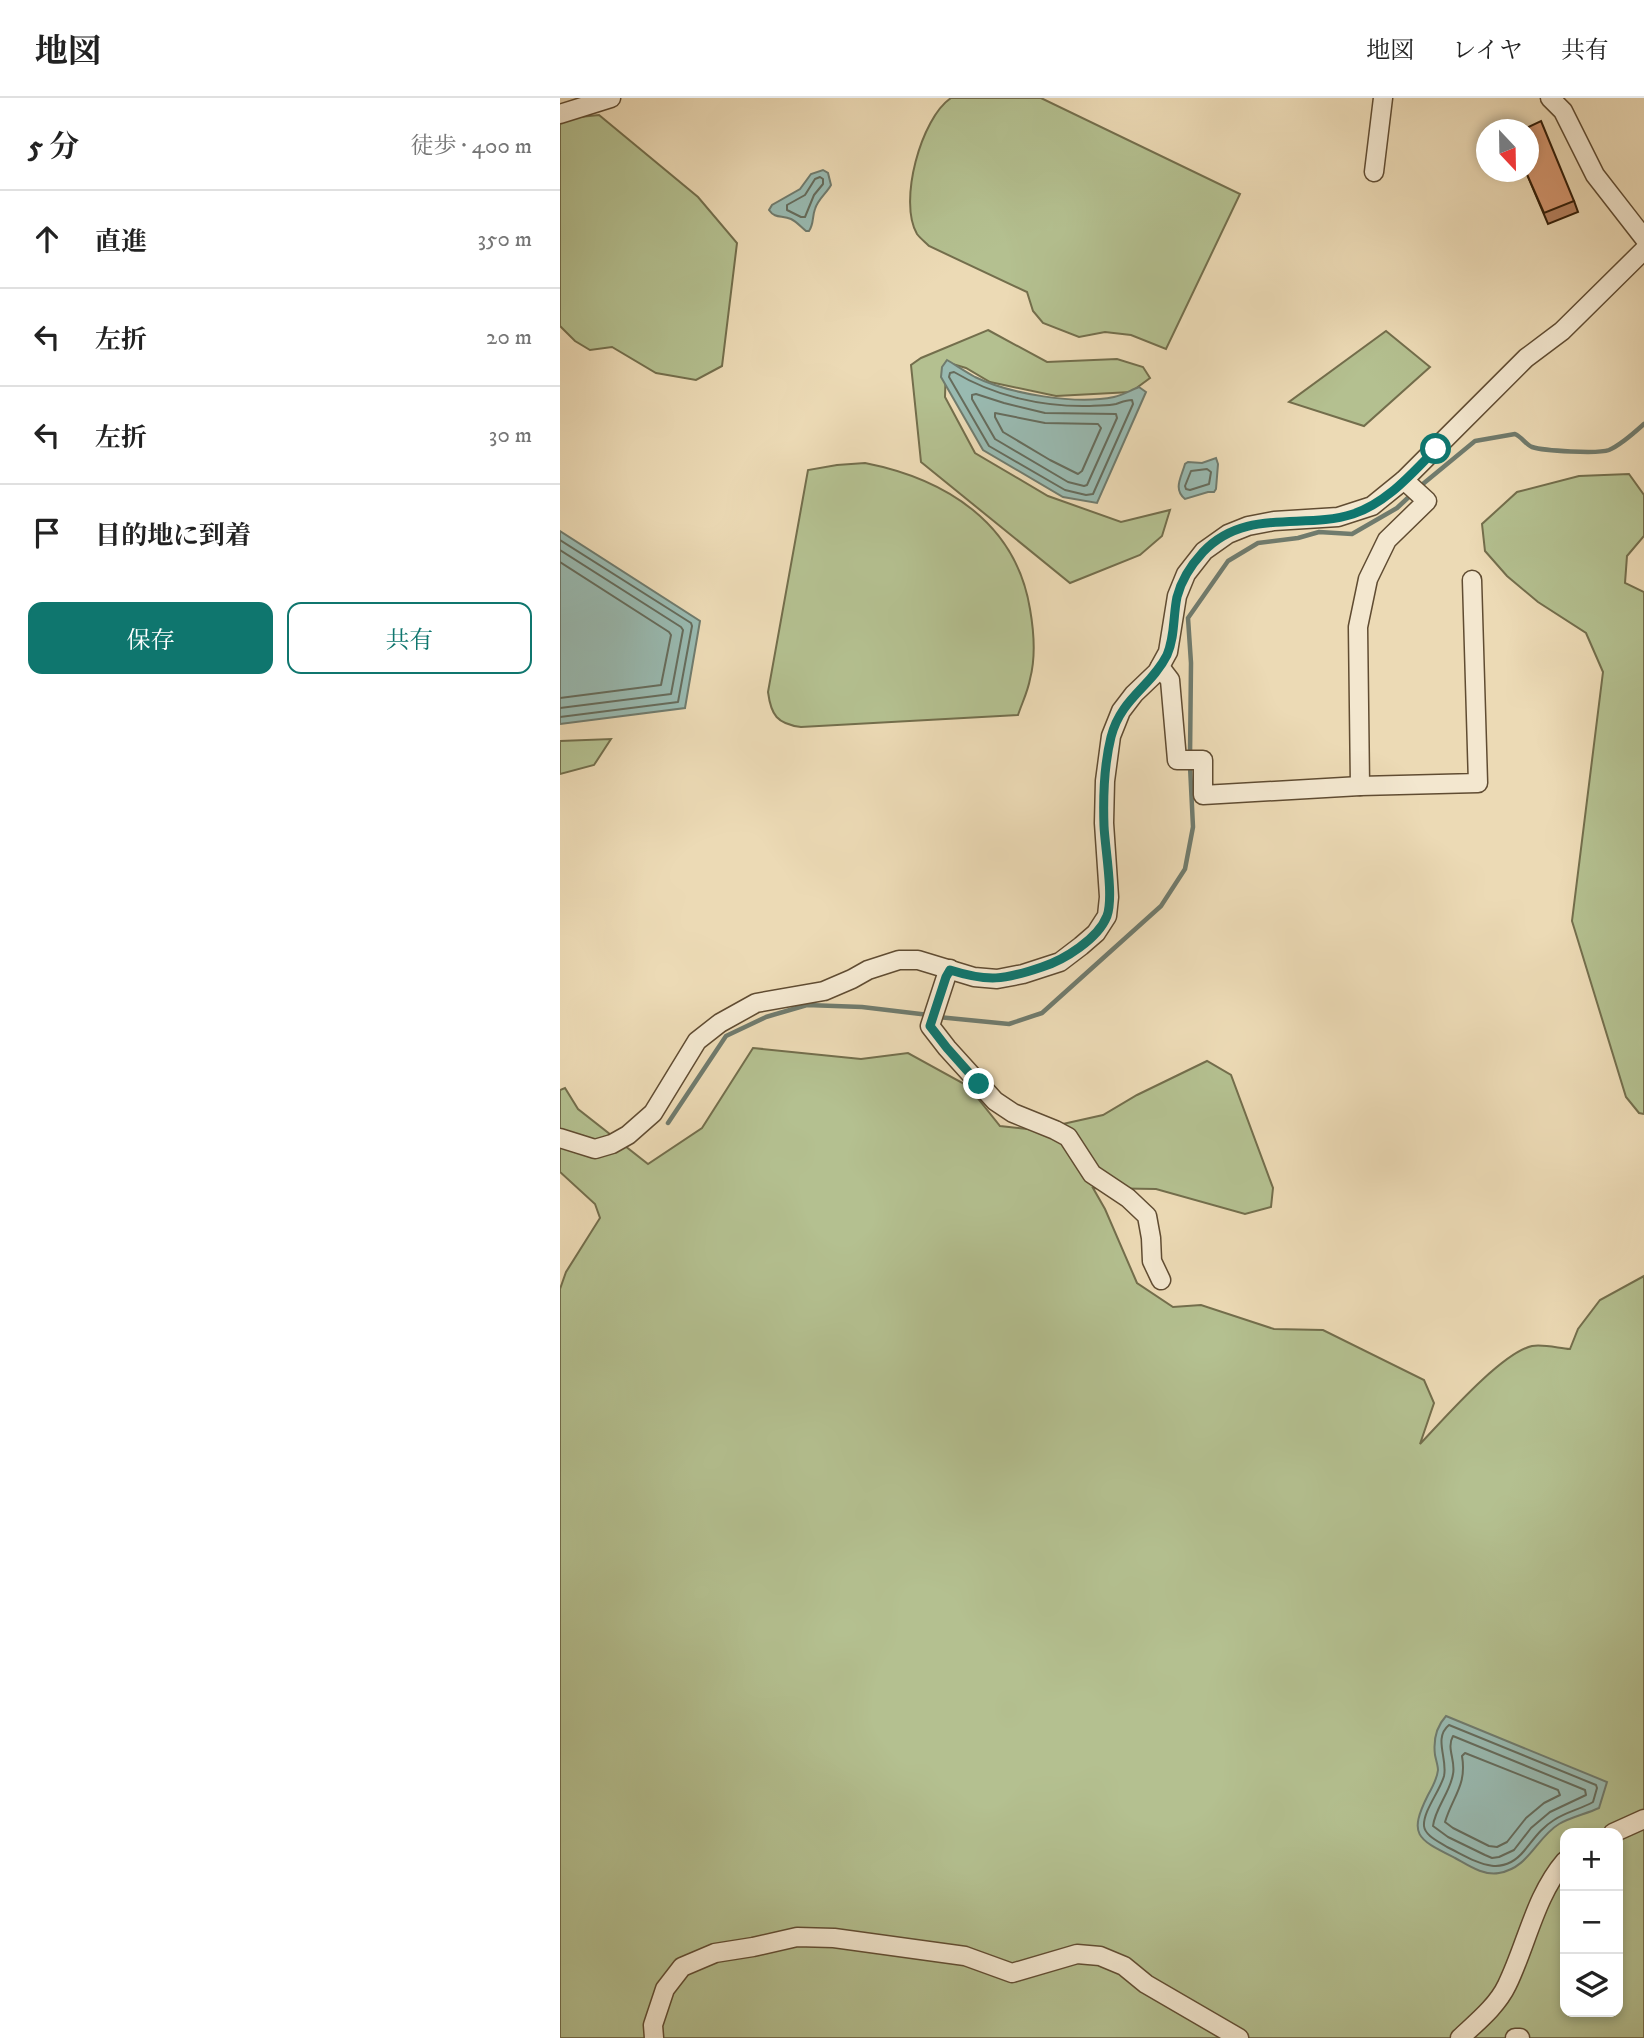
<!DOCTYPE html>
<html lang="ja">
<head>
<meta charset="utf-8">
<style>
	body { margin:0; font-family:"IM FELL DW Pica","Noto Serif JP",serif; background:#f6f6f6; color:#222 }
	.controls { position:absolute; right:21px; bottom:21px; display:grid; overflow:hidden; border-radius:14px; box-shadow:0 4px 10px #0003 }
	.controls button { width:63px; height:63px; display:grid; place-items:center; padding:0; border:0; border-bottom:2px solid #e0e0e0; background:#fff; color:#222; font:35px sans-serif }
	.compass { position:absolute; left:916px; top:21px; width:63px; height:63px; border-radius:50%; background:#fff; box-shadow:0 4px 10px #0003; rotate:158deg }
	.stop { position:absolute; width:21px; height:21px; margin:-16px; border:5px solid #0f766e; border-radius:50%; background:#fff }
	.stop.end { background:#0f766e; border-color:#fff; box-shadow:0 2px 7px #0008 }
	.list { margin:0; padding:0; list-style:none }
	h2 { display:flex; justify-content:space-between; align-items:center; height:91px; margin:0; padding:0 28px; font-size:30px }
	h2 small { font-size:23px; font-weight:400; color:#767676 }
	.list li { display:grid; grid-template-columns:46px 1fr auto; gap:21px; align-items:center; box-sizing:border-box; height:98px; padding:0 28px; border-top:2px solid #e0e0e0 }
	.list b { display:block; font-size:26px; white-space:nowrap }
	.list em { font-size:23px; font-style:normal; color:#767676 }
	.actions { display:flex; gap:14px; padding:21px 28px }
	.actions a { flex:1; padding:16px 0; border:2px solid #0f766e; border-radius:14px; text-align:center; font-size:24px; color:#0f766e }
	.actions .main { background:#0f766e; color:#fff }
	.icon { flex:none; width:38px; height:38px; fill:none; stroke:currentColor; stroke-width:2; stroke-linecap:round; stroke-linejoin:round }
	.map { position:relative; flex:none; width:1084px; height:1940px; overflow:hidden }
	header { display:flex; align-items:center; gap:42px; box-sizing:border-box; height:98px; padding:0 35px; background:#fff; border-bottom:2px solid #e0e0e0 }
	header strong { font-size:33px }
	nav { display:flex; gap:38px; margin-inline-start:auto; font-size:24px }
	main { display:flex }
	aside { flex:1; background:#fff }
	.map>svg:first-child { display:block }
</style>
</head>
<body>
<header>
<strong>地図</strong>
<nav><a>地図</a><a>レイヤ</a><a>共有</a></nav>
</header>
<main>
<aside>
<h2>5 分<small>徒歩 · 400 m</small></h2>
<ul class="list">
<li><svg class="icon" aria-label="ahead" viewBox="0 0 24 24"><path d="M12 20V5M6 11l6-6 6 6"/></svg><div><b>直進</b></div><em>350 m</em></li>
<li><svg class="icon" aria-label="left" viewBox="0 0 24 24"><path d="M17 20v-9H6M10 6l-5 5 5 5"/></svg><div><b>左折</b></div><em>20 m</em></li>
<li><svg class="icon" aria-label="left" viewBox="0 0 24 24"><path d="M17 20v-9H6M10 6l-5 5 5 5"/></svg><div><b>左折</b></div><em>30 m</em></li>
<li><svg class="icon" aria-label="arrive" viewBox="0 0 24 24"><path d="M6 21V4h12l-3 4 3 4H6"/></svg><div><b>目的地に到着</b></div></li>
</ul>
<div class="actions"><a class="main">保存</a><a>共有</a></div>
</aside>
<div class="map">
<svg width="1084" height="1940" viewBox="0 0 1084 1940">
	<rect width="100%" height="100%" fill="#ecdab5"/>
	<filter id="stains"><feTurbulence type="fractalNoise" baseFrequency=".00286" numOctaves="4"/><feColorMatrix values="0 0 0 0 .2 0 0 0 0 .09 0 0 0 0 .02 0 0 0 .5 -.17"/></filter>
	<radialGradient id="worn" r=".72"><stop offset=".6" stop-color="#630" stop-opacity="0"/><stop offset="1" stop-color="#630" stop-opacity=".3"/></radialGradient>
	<g fill="#b4c090" stroke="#736e4c" stroke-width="2" fill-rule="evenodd">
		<path d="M 391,0 L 481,0 L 680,96 L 606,251 L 571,237 L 545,234 L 519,239 L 483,225 L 473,213 L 467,194 L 369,148 C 365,144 360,140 357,136 C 338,104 361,20 391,0 Z"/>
		<polygon points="39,17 138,99 177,145 162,268 136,282 96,275 52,249 30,252 15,243 0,228 0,21"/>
		<polygon points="428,232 487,264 557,261 583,269 590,280 571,294 496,298 430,284 406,270 386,264 385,299 415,355 488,398 561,424 610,412 602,438 580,457 510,485 361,364 351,267 361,260"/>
		<polygon points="826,233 870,269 804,328 729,304"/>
		<path d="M 305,365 C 386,381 456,425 470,511 C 474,534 476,559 470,581 C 468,593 462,605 458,617 L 241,629 C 217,626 211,617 208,594 L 248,372 L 277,367 Z"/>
		<polygon points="1069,376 1084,397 1084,438 1067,458 1065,485 1084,494 1084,1016 1079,1015 1066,999 1012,823 1043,574 1026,535 978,504 947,478 925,453 922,426 957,394 1019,378"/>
		<polygon points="51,641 34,667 0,676 0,643"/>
		<path d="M 193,950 L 301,961 L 348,955 L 408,988 L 440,1028 L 476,1032 L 543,1017 L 577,997 L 647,963 L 671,977 L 713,1090 L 711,1109 L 685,1116 L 596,1091 L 533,1090 L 545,1111 L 577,1185 L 613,1209 L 641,1207 L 714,1231 L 763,1232 L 864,1282 L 874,1305 L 860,1346 C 883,1322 941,1255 972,1248 C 983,1246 998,1250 1010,1251 L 1018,1231 L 1040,1202 L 1084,1178 L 1084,1940 L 0,1940 L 0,1191 L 6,1174 L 40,1120 L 35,1106 L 0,1074 L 0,992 L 5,990 L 18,1011 L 88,1066 L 142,1030 ZM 1005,1735 L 1058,1735 L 1058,1914 L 1005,1914 Z"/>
	</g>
	<g fill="#99bab1" stroke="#707b6d" stroke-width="2">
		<path d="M 263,72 L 268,75 L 271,87 C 266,96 258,101 255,111 C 252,119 254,126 249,133 L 246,133 C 241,129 237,124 231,121 C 222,117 215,121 209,112 L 212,107 L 240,91 L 251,76 Z"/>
		<path d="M 387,262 C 397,268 406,274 415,279 C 450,296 516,307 554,299 C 563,297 571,292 579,289 L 586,294 L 537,405 L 503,399 L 423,352 L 381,279 L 382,269 Z"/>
		<path d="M 656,360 L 658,366 L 656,391 L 654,394 L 648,394 L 625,401 C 613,391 621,380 625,366 L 628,364 L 642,365 Z"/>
		<polygon points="0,433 140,523 125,610 0,626"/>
		<path d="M 886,1618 L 1047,1684 L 1039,1710 C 1026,1716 1011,1719 999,1726 C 976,1740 969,1770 939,1775 C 923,1778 908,1767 895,1760 C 857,1741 848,1737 868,1697 C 872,1690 877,1681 878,1672 C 878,1668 876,1662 875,1657 C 873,1641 876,1629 886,1618 Z"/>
	</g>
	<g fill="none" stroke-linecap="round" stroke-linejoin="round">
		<g stroke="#666c5c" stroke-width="2">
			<polygon points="260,79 263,81 263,86 254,97 245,119 241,119 227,112 227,107 245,97 255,81"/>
			<path d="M 394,274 C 434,298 482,309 529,308 C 538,307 548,308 556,306 C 562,304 566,302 572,302 L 573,306 L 533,396 L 526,397 L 505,392 L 429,348 L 389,279 L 390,275 Z"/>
			<polygon points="416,296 444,305 485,315 556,316 557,320 527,387 524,388 508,384 435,341 412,301 412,297"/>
			<polygon points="435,315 485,325 538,326 541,330 522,373 518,376 490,362 443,334 435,319"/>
			<polygon points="647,371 651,374 649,386 630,392 626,391 625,388 631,373"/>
			<polyline points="0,442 131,525 132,528 118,604 0,619"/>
			<polyline points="0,452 121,529 123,532 111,596 0,610"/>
			<polyline points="0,464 109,534 111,537 101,587 0,600"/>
			<path d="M 889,1627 L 1036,1687 L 1037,1690 L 1033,1704 C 1021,1711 1006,1714 994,1722 C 981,1730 974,1741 964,1753 C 940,1782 914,1762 887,1749 C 880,1744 865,1738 864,1728 C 863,1713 880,1693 884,1678 C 888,1661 873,1640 889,1627 Z"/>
			<path d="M 893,1638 L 1025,1692 L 1026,1697 L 990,1714 L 971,1730 L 954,1752 L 939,1759 L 932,1760 L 925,1757 L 888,1739 L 873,1728 C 875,1710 890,1695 893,1676 C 896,1663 886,1650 893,1638 Z"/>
			<path d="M 905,1655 L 998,1692 L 1000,1697 L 984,1705 L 966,1720 L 947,1744 L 937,1749 L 929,1748 L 893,1730 L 885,1724 C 893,1698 907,1687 902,1658 Z"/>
		</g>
		<g stroke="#707b6d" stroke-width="4.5">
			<path d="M 858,390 L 915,343 L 955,336 C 962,339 966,347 972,349 C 984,353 1038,356 1049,352 C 1061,347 1074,335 1084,326"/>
			<polyline points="630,659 631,565 628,520 668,463 698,445 738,440 759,434 792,436 837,410 852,396"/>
			<polyline points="378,919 449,926 482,915 601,808 625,771 633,729 630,668"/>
			<polyline points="108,1025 166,938 206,919 247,907 302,909 369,917"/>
		</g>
		<g stroke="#604c32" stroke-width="21">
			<g id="street">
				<polyline points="990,0 1003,13 1035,77 1084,140"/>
				<polyline points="0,16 51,0"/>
				<polyline points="814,74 823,0"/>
				<polyline points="600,569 610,582 617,662 643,662 643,697 800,688 918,685 912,482"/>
				<polyline points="800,688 798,529 808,481 827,442 867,403 844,382"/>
				<polyline points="390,871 386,879 370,928 387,950 435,1003 453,1015 495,1032 508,1039 532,1076 568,1100 587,1118 591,1140 592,1163 601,1182"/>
				<polyline points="0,1040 35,1051 52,1046 68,1037 93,1015 137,943 160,925 196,905 264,893 292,881 308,872 339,862 358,862 414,879 437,881 463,876 500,864 521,848 536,835 547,818 549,799 544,725 545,683 551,638 561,613 574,596 597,574 608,554 617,498 626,476 644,453 668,436 688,428 714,423 778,419 812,408 844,382 966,260 1002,233 1084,152"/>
				<polyline points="1053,1735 1084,1721"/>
				<polyline points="94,1940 93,1927 105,1891 122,1869 155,1855 193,1849 237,1839 274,1840 405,1858 452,1875 517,1856 540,1858 564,1868 586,1886 679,1940"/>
				<path d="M 900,1940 C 917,1924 937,1908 947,1887 C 967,1846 975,1798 1005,1763"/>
				<polyline points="955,1940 960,1940"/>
			</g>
		</g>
		<use href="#street" stroke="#f3e7cf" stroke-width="18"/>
	</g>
	<polygon fill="#b6815f" stroke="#321d07" stroke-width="2" points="966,74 969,74 1014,103 1018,114 988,126"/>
	<polygon fill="#d4966f" stroke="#321d07" stroke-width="2" points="981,23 1014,103 984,115 966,74 969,74 969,32 962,32"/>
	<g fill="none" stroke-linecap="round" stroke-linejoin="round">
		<path stroke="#0f766e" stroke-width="9" d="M 419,986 L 387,950 L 370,928 L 386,879 L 390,872 C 428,884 444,882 482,869 C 504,862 538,841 547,818 C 554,799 545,750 544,728 C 543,699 544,667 551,639 C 561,600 591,589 607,557 C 615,539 613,518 617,499 C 621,483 632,466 643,454 C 685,409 744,432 793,416 C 827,405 852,375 876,351"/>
	</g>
	<rect width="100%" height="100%" filter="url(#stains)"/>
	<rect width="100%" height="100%" fill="url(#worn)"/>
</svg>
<div class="controls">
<button>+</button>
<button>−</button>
<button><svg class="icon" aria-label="layers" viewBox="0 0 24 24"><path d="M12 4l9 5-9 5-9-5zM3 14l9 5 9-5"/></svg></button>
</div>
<svg class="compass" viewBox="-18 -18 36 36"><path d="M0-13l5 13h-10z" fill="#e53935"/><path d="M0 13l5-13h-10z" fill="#767676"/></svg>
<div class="stop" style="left:876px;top:351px"></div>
<div class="stop end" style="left:419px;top:986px"></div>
</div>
</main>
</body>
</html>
